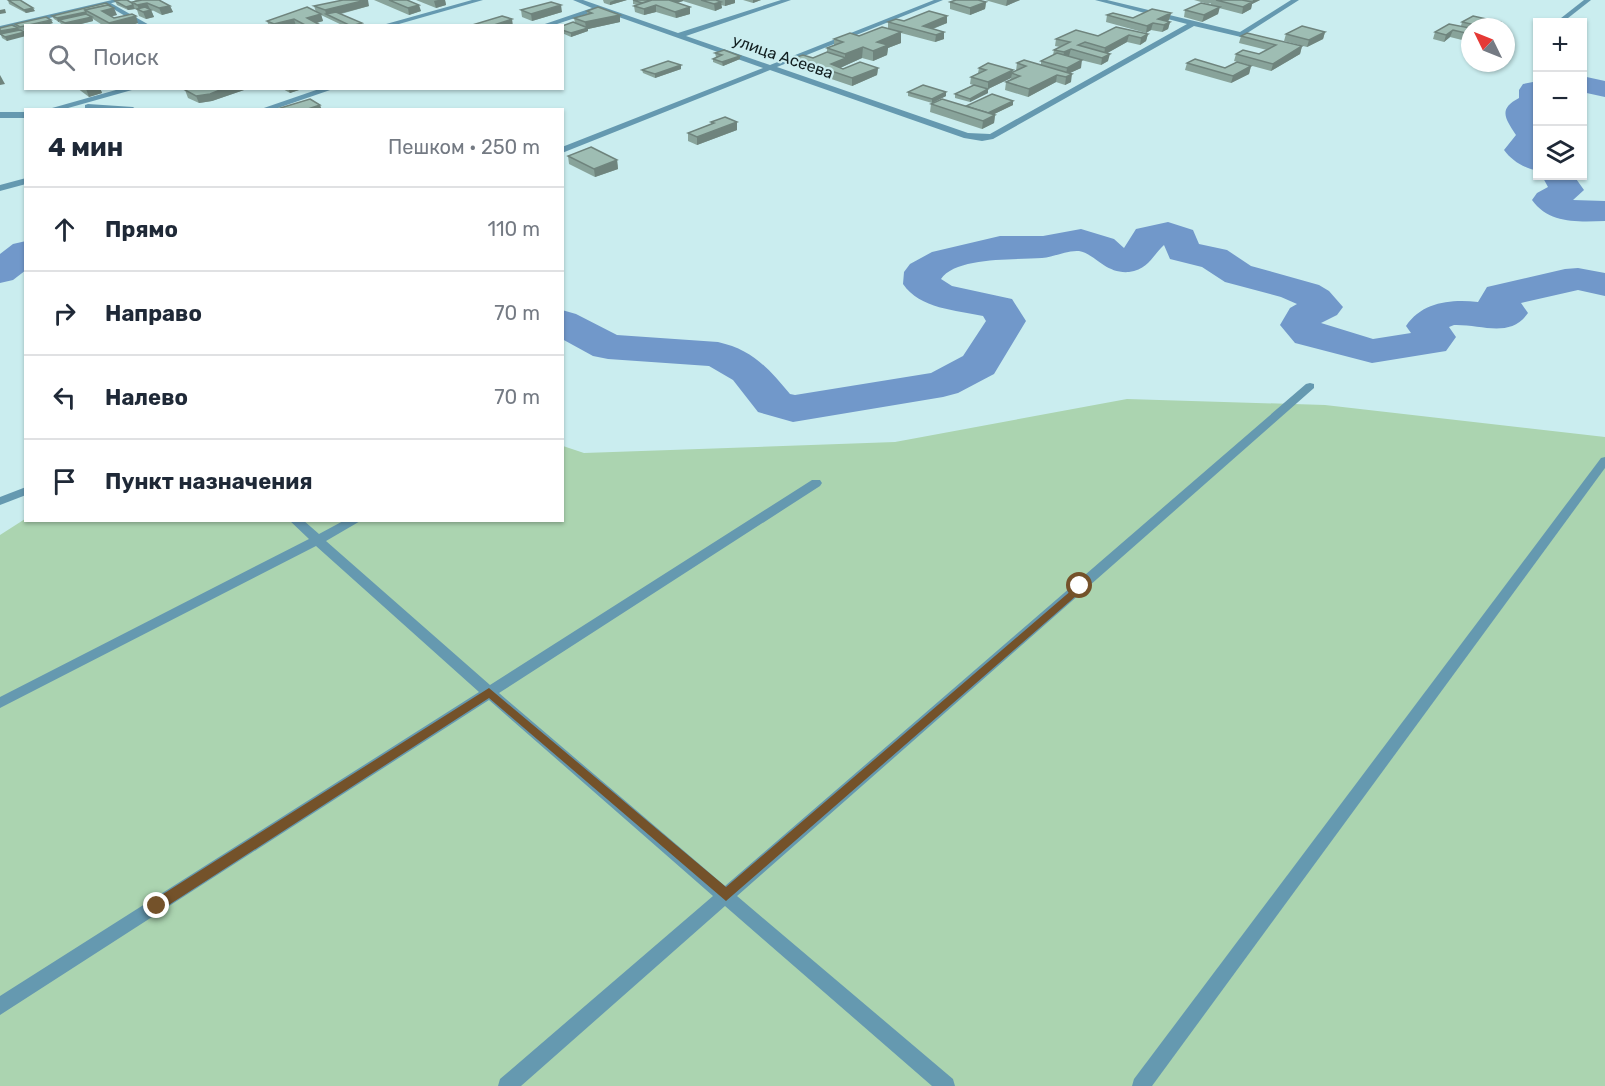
<!DOCTYPE html>
<html lang="ru">
<head>
<meta charset="utf-8">
<style>
	body { margin:0; font-family:Rubik,sans-serif; background:#f6f6f7; color:#1f2937 }
	.controls { position:absolute; right:18px; top:18px; display:grid; overflow:hidden; border-radius:0px; box-shadow:0 2px 4px #0004 }
	.controls button { width:54px; height:54px; display:grid; place-items:center; padding:0; border:0; border-bottom:2px solid #e0e1e3; background:#fff; color:#1f2937; font:30px sans-serif }
	.compass { position:absolute; left:1461px; top:18px; width:54px; height:54px; border-radius:50%; background:#fff; box-shadow:0 2px 4px #0004; rotate:313deg }
	.stop { position:absolute; width:18px; height:18px; margin:-14px; border:4px solid #74522a; border-radius:50%; background:#fff }
	.stop.end { background:#74522a; border-color:#fff; box-shadow:0 2px 6px #0008 }
	.list { margin:0; padding:0; list-style:none }
	h2 { display:flex; justify-content:space-between; align-items:center; height:78px; margin:0; padding:0 24px; font-size:26px }
	h2 small { font-size:20px; font-weight:400; color:#747a83 }
	.list li { display:grid; grid-template-columns:39px 1fr auto; gap:18px; align-items:center; box-sizing:border-box; height:84px; padding:0 24px; border-top:2px solid #e0e1e3 }
	.list b { display:block; font-size:22px; white-space:nowrap }
	.list em { font-size:20px; font-style:normal; color:#747a83 }
	.icon { flex:none; width:33px; height:33px; fill:none; stroke:currentColor; stroke-width:2; stroke-linecap:round; stroke-linejoin:round }
	.map { position:relative; flex:none; width:1605px; height:1086px; overflow:hidden }
	.search { position:absolute; background:#fff; box-shadow:0 2px 4px #0004; left:24px; top:24px; width:540px; height:66px; display:flex; align-items:center; gap:15px; box-sizing:border-box; padding:0 21px; border-radius:0px; color:#747a83; font-size:22px }
	.panel { position:absolute; background:#fff; box-shadow:0 2px 4px #0004; left:24px; top:108px; width:540px; height:414px; border-radius:0px }
	.map>svg:first-child { display:block }
</style>
</head>
<body>
<div class="map">
<svg width="1605" height="1086" viewBox="0 0 1605 1086">
	<rect width="100%" height="100%" fill="#caedef"/>
	<polygon fill="#abd4b0" points="1127,399 1325,405 1605,437 1605,1086 0,1086 0,535 25,519 562,520 563,446 584,453 895,442"/>
	<g fill="none" stroke-linecap="round" stroke-linejoin="round">
		<g fill="#7198ca" fill-rule="evenodd">
			<polygon points="1582,76 1605,81 1605,97 1582,92"/>
			<path d="M 1538,81 L 1538,112 L 1535,113 L 1538,123 L 1538,171 C 1524,168 1512,161 1504,150 L 1516,135 C 1505,118 1498,109 1519,98 L 1519,90 L 1523,84 Z"/>
			<path d="M 1542,176 L 1574,176 L 1584,190 L 1573,200 L 1605,201 L 1605,221 C 1579,222 1549,224 1532,200 L 1537,193 L 1548,187 Z"/>
			<path d="M 1168,222 L 1193,230 L 1199,244 L 1227,250 L 1251,266 L 1319,285 L 1329,291 L 1343,307 L 1337,315 L 1321,323 L 1373,339 L 1411,333 L 1406,326 C 1422,302 1451,299 1478,302 L 1487,287 L 1565,269 L 1578,268 L 1605,273 L 1605,296 L 1578,290 L 1521,303 L 1528,313 C 1510,339 1481,324 1454,325 L 1449,327 L 1456,337 L 1446,351 L 1372,363 L 1295,343 L 1280,325 L 1290,308 L 1297,304 L 1281,297 L 1225,282 L 1202,267 L 1170,259 L 1164,245 C 1152,256 1149,269 1129,272 C 1105,274 1094,253 1079,251 C 1067,250 1054,257 1042,258 C 1018,260 956,256 941,279 L 952,286 L 1012,299 L 1026,321 L 994,374 L 958,393 L 943,397 L 793,422 L 758,412 L 733,380 L 709,366 L 608,359 L 593,356 L 562,339 L 562,310 L 576,314 L 617,335 L 718,342 C 753,350 768,368 790,394 L 795,395 L 931,373 L 963,356 L 986,321 L 983,316 C 956,310 920,309 903,284 L 904,272 L 910,264 L 932,252 L 1000,236 L 1043,236 L 1081,229 L 1114,239 L 1124,248 L 1136,229 Z"/>
			<polygon points="26,241 26,270 13,280 0,283 0,254 13,244"/>
		</g>
		<g fill="#6599b0" fill-rule="evenodd">
			<polygon points="1310,383 1314,384 1314,388 737,896 953,1079 955,1086 932,1086 725,906 521,1086 498,1086 500,1079 713,896 489,700 0,1015 0,996 479,692 316,546 0,708 0,697 309,539 289,520 303,520 319,534 345,520 362,520 326,541 490,685 812,480 820,480 822,483 820,486 499,693 725,886 1306,384"/>
			<polygon points="1605,457 1605,468 1152,1086 1132,1086 1134,1079 1601,458"/>
			<polygon points="26,487 26,495 0,505 0,497"/>
		</g>
		<g fill="#6599b0" fill-rule="evenodd">
			<polygon points="472,0 483,0 392,26 379,26"/>
			<polygon points="573,0 583,0 678,33 781,0 791,0 686,36 770,65 934,0 943,0 777,67 968,133 990,134 1187,24 1095,0 1107,0 1240,32 1291,0 1299,0 1241,37 1194,26 993,139 982,141 964,138 770,70 562,153 562,147 763,68 599,10 551,26 539,26 592,8"/>
			<polygon points="1584,0 1591,0 1563,22 1556,22"/>
			<polygon points="105,2 109,2 151,26 142,26 105,4"/>
			<polygon points="123,88 139,88 61,110 45,110"/>
			<polygon points="322,88 336,88 272,110 258,110"/>
			<polygon points="88,104 133,107 137,110 85,109 85,105"/>
			<rect x="0" y="112" width="26" height="6"/>
			<polygon points="26,178 26,184 0,191 0,185"/>
		</g>
		<polygon fill="#6599b0" fill-rule="evenodd" points="112,0 124,0 0,30 0,26"/>
	</g>
	<g fill="#88a39a">
		<polygon points="8,0 35,11 26,13 9,4"/>
		<polygon points="134,0 159,0 170,6 173,12 162,15 150,9 151,10 154,17 146,19 139,16 137,10 135,9 128,10 117,5 115,1 132,3 136,1"/>
		<polygon points="374,0 410,0 408,0 421,11 409,15"/>
		<polygon points="416,0 445,0 446,5 436,8"/>
		<polygon points="603,0 627,0 610,5 604,3"/>
		<polygon points="633,0 735,0 735,3 725,6 721,5 722,8 715,11 683,1 677,3 690,14 676,18 656,12 644,15 635,12 634,6 637,5 633,4"/>
		<polygon points="743,0 761,0 753,3"/>
		<polygon points="985,0 1020,0 1006,6"/>
		<polygon points="1194,0 1260,0 1252,4 1251,9 1242,14 1219,8 1218,14 1202,22 1184,17 1185,10 1210,5 1211,3 1208,4"/>
		<polygon points="950,2 986,2 985,9 970,15 950,9"/>
		<polygon points="106,3 117,15 111,16 114,18 138,23 129,26 104,26 93,19 93,21 73,26 64,26 60,23 59,22 54,19 52,16"/>
		<polygon points="314,6 369,6 341,14 363,26 344,26 321,15 323,21 316,23 322,26 269,26 267,21 316,12"/>
		<polygon points="521,10 562,12 532,21 522,17"/>
		<polygon points="587,11 620,15 620,22 588,29 588,31 571,37 562,33 562,26 575,23 574,18 587,15"/>
		<polygon points="1171,13 1169,20 1167,22 1170,22 1168,29 1162,32 1151,30 1146,33 1106,22 1107,15 1133,18"/>
		<polygon points="904,21 947,23 933,29 944,32 944,39 935,42 901,33 901,43 888,48 887,55 873,61 862,58 840,68 843,69 878,68 877,75 852,86 793,66 793,58 813,58 827,52 827,48 834,46 834,39 859,36 888,28 888,22"/>
		<polygon points="1462,22 1500,22 1498,27 1470,27 1470,42 1450,37 1444,42 1433,39 1435,32 1461,26"/>
		<polygon points="53,23 46,25 26,26 26,33 23,30 22,30 7,41 2,38 1,35 16,27 15,24"/>
		<polygon points="1325,32 1323,39 1307,47 1284,41 1286,34"/>
		<polygon points="1148,34 1146,41 1140,45 1127,42 1107,53 1108,61 1101,65 1069,57 1081,68 1069,73 1071,82 1065,85 1056,82 1028,97 1005,90 1006,82 1010,80 1011,78 988,89 988,93 970,102 955,98 955,94 973,85 970,84 971,77 978,73 979,68 1012,73 1016,71 1017,63 1041,65 1041,61 1053,55 1054,50 1060,47 1055,46 1056,39"/>
		<polygon points="1241,36 1302,46 1300,54 1271,71 1234,61 1236,54 1259,54 1267,50 1239,43"/>
		<polygon points="715,53 740,56 740,59 723,66 713,62 713,59 717,57 716,57"/>
		<polygon points="1187,63 1225,68 1251,66 1249,74 1231,83 1185,70"/>
		<polygon points="681,65 681,69 655,78 643,73 642,70"/>
		<polygon points="77,88 100,88 102,93 89,97"/>
		<polygon points="281,88 305,88 290,93"/>
		<polygon points="185,90 244,90 212,101 199,103 188,98"/>
		<polygon points="908,92 946,96 932,103 908,96"/>
		<polygon points="931,104 966,106 1013,105 992,115 995,115 994,123 982,129 930,112"/>
		<polygon points="711,122 737,130 697,145 688,141 688,133 711,124"/>
		<polygon points="568,156 617,160 618,169 595,177 569,164"/>
	</g>
	<g fill="#6f847d">
		<polygon points="366,0 368,0 369,6 331,16 326,14 325,10"/>
		<polygon points="438,0 445,0 446,5 436,8 434,1"/>
		<polygon points="615,0 627,0 610,5 610,2"/>
		<polygon points="667,0 683,0 683,1 667,6"/>
		<polygon points="725,0 735,0 735,3 725,6"/>
		<polygon points="753,0 761,0 753,3"/>
		<polygon points="1007,0 1020,0 1006,6"/>
		<polygon points="1253,0 1260,0 1252,4 1251,9 1242,14 1243,7 1252,3"/>
		<polygon points="721,2 722,8 715,11 714,4"/>
		<polygon points="986,2 985,9 970,15 970,8"/>
		<polygon points="147,3 150,9 140,11 137,5"/>
		<polygon points="133,5 135,9 128,10 126,7"/>
		<polygon points="419,5 421,11 409,15 408,8"/>
		<polygon points="561,5 562,12 532,21 531,14"/>
		<polygon points="656,5 656,12 644,15 644,9"/>
		<polygon points="170,6 173,12 162,15 159,8"/>
		<polygon points="690,7 690,14 676,18 675,12"/>
		<polygon points="1220,7 1218,14 1202,22 1204,15"/>
		<polygon points="33,8 35,11 26,13 24,10"/>
		<polygon points="114,8 117,15 104,18 88,11"/>
		<polygon points="5,9 6,13 0,14 0,10"/>
		<polygon points="151,10 154,17 146,19 143,12"/>
		<polygon points="86,12 87,15 59,20 59,22 58,22 57,18"/>
		<polygon points="1171,13 1169,20 1160,25 1158,19"/>
		<polygon points="321,14 323,21 309,25 307,18"/>
		<polygon points="620,15 620,22 588,29 588,31 571,37 571,33 586,28 585,22"/>
		<polygon points="136,16 138,23 129,26 110,26 109,23"/>
		<polygon points="947,16 947,23 924,32 923,26"/>
		<polygon points="92,17 93,21 73,26 66,26 65,23"/>
		<polygon points="294,19 296,26 275,26 274,24"/>
		<polygon points="512,19 513,26 491,26"/>
		<polygon points="51,20 53,23 43,26 26,26"/>
		<polygon points="1170,22 1168,29 1162,32 1164,25"/>
		<polygon points="1153,23 1151,30 1146,33 1147,26"/>
		<polygon points="18,28 20,31 0,35 0,31"/>
		<polygon points="1453,30 1450,37 1444,42 1446,35"/>
		<polygon points="25,32 26,36 7,41 5,37"/>
		<polygon points="901,32 901,43 888,48 887,55 873,61 873,51 877,42"/>
		<polygon points="944,32 944,39 935,42 936,35"/>
		<polygon points="1325,32 1323,39 1307,47 1309,40"/>
		<polygon points="1148,34 1146,41 1140,45 1141,38"/>
		<polygon points="1129,35 1127,42 1104,55 1105,48"/>
		<polygon points="1302,46 1300,54 1271,71 1273,64"/>
		<polygon points="863,47 862,58 831,72 831,64 845,59 845,54"/>
		<polygon points="1071,49 1069,56 1062,60 1064,52"/>
		<polygon points="1110,54 1108,61 1101,65 1102,58"/>
		<polygon points="740,56 740,59 723,66 722,62"/>
		<polygon points="1082,60 1081,68 1066,75 1067,68"/>
		<polygon points="681,65 681,69 655,78 655,74"/>
		<polygon points="1251,66 1249,74 1231,83 1233,76"/>
		<polygon points="878,68 877,75 852,86 852,78"/>
		<polygon points="1013,70 1011,78 988,89 988,82"/>
		<polygon points="1072,74 1071,82 1065,85 1066,77"/>
		<polygon points="0,75 5,84 0,85"/>
		<polygon points="1057,75 1056,82 1028,97 1029,89"/>
		<polygon points="89,88 100,88 102,93 89,97 86,89"/>
		<polygon points="225,88 243,88 244,90 212,101 199,103 196,96"/>
		<polygon points="288,88 305,88 290,93"/>
		<polygon points="988,89 988,93 970,102 970,99"/>
		<polygon points="946,92 946,96 932,103 932,99"/>
		<polygon points="1013,101 1013,105 984,119 984,115"/>
		<polygon points="320,105 322,110 305,110"/>
		<polygon points="995,115 994,123 982,129 983,121"/>
		<polygon points="737,122 737,130 697,145 697,137"/>
		<polygon points="617,160 618,169 595,177 594,169"/>
	</g>
	<g fill="#9ebdb3" stroke="#6f847d" stroke-width="1.5">
		<polygon points="8,0 20,0 33,8 24,10"/>
		<polygon points="121,0 127,0 132,3 133,5 126,7 115,1"/>
		<polygon points="142,0 159,0 170,6 159,8 147,3 137,5 132,2"/>
		<polygon points="343,0 366,0 325,10 314,6"/>
		<polygon points="389,0 407,0 419,5 408,8"/>
		<polygon points="633,0 652,0 642,3"/>
		<polygon points="652,0 669,0 690,7 675,12 656,5 644,9 634,6"/>
		<polygon points="701,0 716,0 721,2 714,4"/>
		<polygon points="956,0 978,0 986,2 970,8 950,2"/>
		<polygon points="1216,0 1242,0 1252,2 1243,7"/>
		<polygon points="551,2 561,5 531,14 521,10"/>
		<polygon points="106,3 111,6 108,5 85,10 86,12 57,18 52,16"/>
		<polygon points="1201,3 1220,7 1204,15 1185,10"/>
		<polygon points="108,5 114,8 102,11 114,18 132,14 136,16 109,23 85,10"/>
		<polygon points="145,7 151,10 143,12 137,9"/>
		<polygon points="307,7 321,14 307,18 322,26 307,26 294,19 274,24 267,21"/>
		<polygon points="598,7 620,15 585,22 574,18 592,13 587,11"/>
		<polygon points="1152,9 1171,13 1158,19 1170,22 1164,25 1153,23 1147,26 1107,15 1113,13 1133,18"/>
		<polygon points="929,11 947,16 923,26 944,32 936,35 888,22 896,19 904,21"/>
		<polygon points="336,12 362,23 351,26 326,14"/>
		<polygon points="86,14 92,17 65,23 59,20"/>
		<polygon points="502,16 512,19 491,26 469,26"/>
		<polygon points="1473,16 1500,22 1492,27 1484,27 1462,22"/>
		<polygon points="46,17 51,20 20,27 15,24"/>
		<polygon points="573,22 588,28 571,33 562,30 562,26"/>
		<polygon points="44,23 48,26 35,26"/>
		<polygon points="1449,24 1470,28 1470,34 1453,30 1446,35 1435,32"/>
		<polygon points="12,25 18,28 0,31 0,28"/>
		<polygon points="1302,26 1325,32 1309,40 1286,34"/>
		<polygon points="882,27 901,32 877,42 888,45 873,51 863,47 845,54 827,48 843,42 834,39 850,33 859,36"/>
		<polygon points="1116,27 1148,34 1141,38 1129,35 1105,48 1085,42 1078,45 1110,54 1102,58 1071,49 1064,52 1054,50 1070,42 1056,39 1076,30 1098,36"/>
		<polygon points="20,30 25,32 5,37 0,34"/>
		<polygon points="1247,33 1302,46 1273,64 1236,54 1243,50 1259,54 1276,45 1241,36"/>
		<polygon points="724,50 740,56 722,62 713,59 722,55 715,53"/>
		<polygon points="827,52 846,58 831,64 843,69 860,62 878,68 852,78 793,58 803,55 813,58"/>
		<polygon points="1057,53 1082,60 1067,68 1041,61"/>
		<polygon points="1195,59 1225,68 1237,62 1251,66 1233,76 1187,63"/>
		<polygon points="1024,60 1072,74 1066,77 1057,75 1029,89 1006,82 1020,76 1011,73 1026,66 1017,63"/>
		<polygon points="668,61 681,65 655,74 642,70"/>
		<polygon points="988,63 1013,70 988,82 971,77 986,70 979,68"/>
		<polygon points="923,85 946,92 932,99 908,92"/>
		<polygon points="974,85 988,89 970,99 955,94"/>
		<polygon points="191,88 225,88 210,94 196,96 185,90"/>
		<polygon points="992,94 1013,101 988,113 966,106"/>
		<polygon points="310,99 320,105 305,110 277,109"/>
		<polygon points="942,99 995,115 983,121 931,104"/>
		<polygon points="725,117 737,122 697,137 688,133 714,123 711,122"/>
		<polygon points="591,147 617,160 594,169 568,156"/>
	</g>
	<polygon fill="#74522a" points="1080,583 1084,584 1084,589 726,901 489,698 161,910 157,912 150,906 152,901 489,688 726,887"/>
	<g text-anchor="middle" stroke-width="4.5" stroke-linejoin="round" paint-order="stroke">
		<g font-size="16" fill="#121f20" stroke="#caedef">
			<text transform="translate(783 56) rotate(19)" y="6">улица Асеева</text>
		</g>
	</g>
</svg>
<div class="controls">
<button>+</button>
<button>−</button>
<button><svg class="icon" aria-label="layers" viewBox="0 0 24 24"><path d="M12 4l9 5-9 5-9-5zM3 14l9 5 9-5"/></svg></button>
</div>
<svg class="compass" viewBox="-18 -18 36 36"><path d="M0-13l5 13h-10z" fill="#e53935"/><path d="M0 13l5-13h-10z" fill="#747a83"/></svg>
<div class="stop" style="left:1080px;top:586px"></div>
<div class="stop end" style="left:157px;top:906px"></div>
<div class="search"><svg class="icon" aria-label="search" viewBox="0 0 24 24"><circle cx="10" cy="10" r="6"/><path d="M15 15l6 6"/></svg>Поиск</div>
<section class="panel">
<h2>4 мин<small>Пешком · 250 m</small></h2>
<ul class="list">
<li><svg class="icon" aria-label="ahead" viewBox="0 0 24 24"><path d="M12 20V5M6 11l6-6 6 6"/></svg><div><b>Прямо</b></div><em>110 m</em></li>
<li><svg class="icon" aria-label="right" viewBox="0 0 24 24"><path d="M7 20v-9h11M14 6l5 5-5 5"/></svg><div><b>Направо</b></div><em>70 m</em></li>
<li><svg class="icon" aria-label="left" viewBox="0 0 24 24"><path d="M17 20v-9H6M10 6l-5 5 5 5"/></svg><div><b>Налево</b></div><em>70 m</em></li>
<li><svg class="icon" aria-label="arrive" viewBox="0 0 24 24"><path d="M6 21V4h12l-3 4 3 4H6"/></svg><div><b>Пункт назначения</b></div></li>
</ul>
</section>
</div>
</body>
</html>
